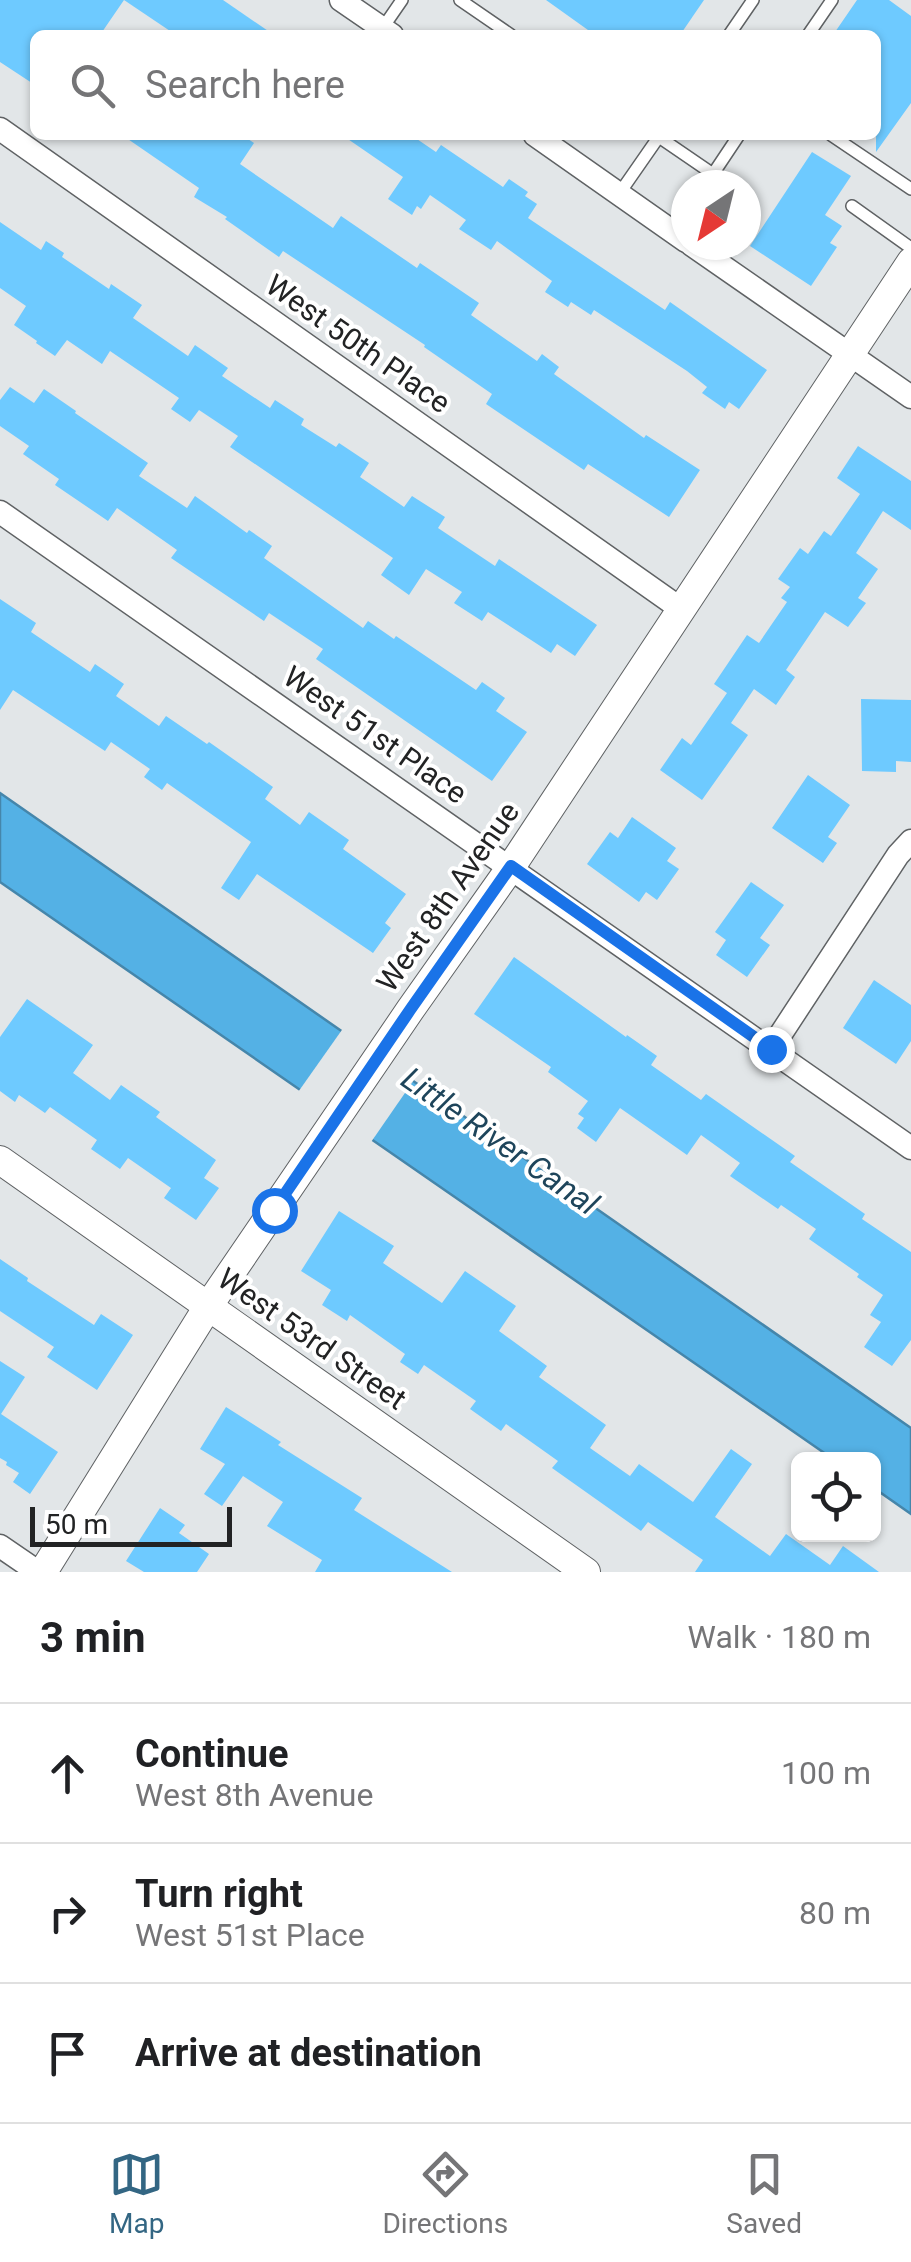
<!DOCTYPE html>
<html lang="en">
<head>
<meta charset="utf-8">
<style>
	body { margin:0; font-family:Roboto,sans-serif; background:#f2f2f2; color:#202124 }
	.controls { position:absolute; right:30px; bottom:30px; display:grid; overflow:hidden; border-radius:15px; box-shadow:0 2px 8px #0004 }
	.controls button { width:90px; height:90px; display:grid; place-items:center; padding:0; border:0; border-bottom:2px solid #e0e0e0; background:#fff; color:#202124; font:50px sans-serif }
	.compass { position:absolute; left:671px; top:170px; width:90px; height:90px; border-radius:50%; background:#fff; box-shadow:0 2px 8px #0004; rotate:215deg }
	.scale { position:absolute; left:30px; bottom:25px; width:202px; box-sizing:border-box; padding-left:10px; border:5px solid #222324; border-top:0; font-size:28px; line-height:35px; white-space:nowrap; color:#222324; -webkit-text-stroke:8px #fff; paint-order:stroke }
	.stop { position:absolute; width:30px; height:30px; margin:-22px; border:8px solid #1a73e8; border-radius:50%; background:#fff }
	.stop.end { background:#1a73e8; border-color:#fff; box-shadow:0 2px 10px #0008 }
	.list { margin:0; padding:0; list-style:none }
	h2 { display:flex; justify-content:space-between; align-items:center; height:130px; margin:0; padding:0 40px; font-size:42px }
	h2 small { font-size:32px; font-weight:400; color:#757577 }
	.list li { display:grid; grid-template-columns:65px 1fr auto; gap:30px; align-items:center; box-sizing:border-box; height:140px; padding:0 40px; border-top:2px solid #e0e0e0 }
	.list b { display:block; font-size:38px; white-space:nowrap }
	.list p { margin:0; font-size:32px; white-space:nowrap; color:#757577 }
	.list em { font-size:32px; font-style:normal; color:#757577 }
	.icon { flex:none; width:55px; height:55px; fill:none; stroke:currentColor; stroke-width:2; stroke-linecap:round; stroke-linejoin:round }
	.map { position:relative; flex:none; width:911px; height:1572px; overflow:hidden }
	.search { position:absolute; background:#fff; box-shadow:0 2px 8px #0004; left:30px; right:30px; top:30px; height:110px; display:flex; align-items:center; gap:25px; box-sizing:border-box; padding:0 35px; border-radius:15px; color:#757577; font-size:38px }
	.sheet { height:550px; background:#fff }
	nav { display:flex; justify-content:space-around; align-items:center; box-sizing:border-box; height:140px; border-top:2px solid #e0e0e0; background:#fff; font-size:28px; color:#757577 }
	nav a { display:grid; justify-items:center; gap:5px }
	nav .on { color:#336683 }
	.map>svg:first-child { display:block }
</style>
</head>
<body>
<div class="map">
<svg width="911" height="1572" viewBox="0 0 911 1572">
	<rect width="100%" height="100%" fill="#e2e6e8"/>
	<polygon fill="#54b1e5" stroke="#4586ab" stroke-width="2.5" points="0,793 911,1428 911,1514 874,1488 874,1460 833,1459 0,882"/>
	<polygon fill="#e2e6e8" points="344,1027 416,1077 369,1145 296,1095"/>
	<g fill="#6ecaff">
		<polygon points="0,0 124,0 100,35 35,35 35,85 0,62"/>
		<polygon points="124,0 223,0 274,35 176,35"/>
		<polygon points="546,0 704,0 680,35 595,35"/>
		<polygon points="857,0 889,0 911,16 911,103 876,152 876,35 833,35"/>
		<polygon points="122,135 242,135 254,143 240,164 333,228 341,216 417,268 420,263 479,303 471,315 537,361 542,354 559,367 554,374 644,438 646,435 700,470 669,517 588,464 584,470 486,404 492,394 424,347 425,345 283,251 279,257 225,219 227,217 194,197 199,188"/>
		<polygon points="342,135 411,135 436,152 441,145 503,187 509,179 528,192 525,196 537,204 528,218 665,310 670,302 767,370 739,409 729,402 725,409 702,393 707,387 687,371 594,310 591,315 571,302 568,307 545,292 552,281 497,241 491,250 459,229 466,220 430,195 421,209 417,206 412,215 388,199 403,177"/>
		<polygon points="812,152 851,176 825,215 842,226 830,243 837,247 811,286 750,246"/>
		<polygon points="0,222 41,250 46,241 64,253 62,257 109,289 111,284 142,305 133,318 188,356 195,345 228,368 222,376 270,408 275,400 304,419 301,425 336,447 339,443 369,463 360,477 404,507 412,496 445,517 438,528 495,566 499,559 597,625 575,656 557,644 551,653 488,612 482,621 454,603 462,592 426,569 409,595 381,575 393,558 230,447 238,436 199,410 190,422 171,409 179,398 110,351 102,364 67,340 55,356 36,343 37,341 14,325 26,306 0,288"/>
		<polygon points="10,387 34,403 44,389 76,411 75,413 148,463 139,476 187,508 195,496 247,533 249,530 272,546 264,558 363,628 368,621 394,639 396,636 476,690 482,682 505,698 496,711 527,732 492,781 316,659 323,649 269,613 264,621 171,558 177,550 117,508 108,521 55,485 59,479 23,454 29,446 0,426 0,400"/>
		<polygon points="858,446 911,481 911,530 883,511 856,553 878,569 858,598 866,603 848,627 825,612 786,670 795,677 776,705 754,689 731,723 748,735 702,800 660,770 682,738 691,745 727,693 714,684 747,635 759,643 787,602 781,598 790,587 778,579 800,548 808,554 824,531 831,536 860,494 837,478"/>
		<polygon points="0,599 36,623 31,632 90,672 95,664 124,684 116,696 159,726 166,716 207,744 209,742 273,787 265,799 300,825 309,812 349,840 343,849 406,894 385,923 391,928 373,953 257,874 239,900 221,888 251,842 167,783 162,790 144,777 150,769 111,742 105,751 13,690 0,710"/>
		<polygon points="861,699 911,700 911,762 896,761 896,772 862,771"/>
		<polygon points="808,775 850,805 828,837 837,843 823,863 772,828"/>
		<polygon points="632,817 676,848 667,861 679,869 657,900 646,892 639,902 587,864 610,832 618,838"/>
		<polygon points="751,882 784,905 760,938 770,945 747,977 716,955 726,940 715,932"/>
		<polygon points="514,957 626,1037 627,1035 657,1056 651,1065 701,1100 706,1094 795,1156 790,1162 865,1214 862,1219 911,1252 911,1340 892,1366 864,1347 881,1322 870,1315 883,1295 857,1277 859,1274 809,1239 816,1229 781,1205 778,1209 730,1176 740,1163 701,1135 687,1155 620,1108 596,1142 577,1128 584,1118 578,1114 588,1101 548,1072 551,1067 474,1014"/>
		<polygon points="874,980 911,1005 911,1041 896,1064 843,1028"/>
		<polygon points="27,999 93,1045 73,1073 110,1100 121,1085 160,1112 156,1117 216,1160 204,1178 219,1188 196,1220 164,1198 171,1188 128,1158 120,1169 91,1149 97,1140 50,1107 45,1113 19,1095 15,1102 0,1091 0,1037"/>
		<polygon points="339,1211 394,1246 383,1263 442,1303 465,1271 516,1306 499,1331 547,1366 539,1377 606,1425 590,1448 630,1476 639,1464 693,1502 731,1449 752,1464 715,1517 770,1556 786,1534 830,1565 843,1546 879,1572 695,1572 703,1560 648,1522 641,1531 552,1468 558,1461 506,1424 501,1431 470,1409 476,1401 424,1365 418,1374 400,1362 405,1354 350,1315 347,1321 322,1305 331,1290 301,1271"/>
		<polygon points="0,1259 28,1278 27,1281 94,1325 101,1314 133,1335 97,1390 47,1357 54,1347 0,1311"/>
		<polygon points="0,1361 25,1377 1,1414 58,1452 30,1494 13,1482 19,1473 6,1465 7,1462 0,1458"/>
		<polygon points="226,1407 281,1442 278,1445 362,1498 354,1510 452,1572 315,1572 322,1560 267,1526 283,1502 243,1476 222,1506 204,1494 225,1464 200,1449"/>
		<polygon points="160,1508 185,1525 179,1533 209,1554 197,1572 144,1572 126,1561"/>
	</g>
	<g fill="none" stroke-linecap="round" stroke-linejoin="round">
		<g stroke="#5f6264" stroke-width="14">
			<g id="service">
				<polyline points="460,0 511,35"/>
				<polyline points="382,29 402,0"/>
				<polyline points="729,35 753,0"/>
				<polyline points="808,35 832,0"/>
				<polyline points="656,135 713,174 739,135"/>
				<polyline points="831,135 911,189"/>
				<polyline points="619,194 660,135"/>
				<polyline points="852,206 911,248"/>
			</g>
		</g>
		<g stroke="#5f6264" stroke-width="25">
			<g id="minor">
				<polyline points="341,0 392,35"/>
				<polyline points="0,129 681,609"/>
				<polyline points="535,135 686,241"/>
				<polyline points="692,245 911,397"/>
				<polyline points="0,512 911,1148"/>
				<polyline points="771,1049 898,855 911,841"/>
				<polyline points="0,1546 38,1572"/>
			</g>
		</g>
		<g stroke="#5f6264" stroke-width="30">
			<g id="tertiary">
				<polyline points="0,1160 586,1572"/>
				<polyline points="43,1572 209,1305 410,1010 511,867 911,262"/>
			</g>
		</g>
		<use href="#service" stroke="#fff" stroke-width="11"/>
		<use href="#minor" stroke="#fff" stroke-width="22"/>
		<use href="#tertiary" stroke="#fff" stroke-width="28"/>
	</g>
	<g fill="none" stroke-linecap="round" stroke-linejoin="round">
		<polyline stroke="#1a73e8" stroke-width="12" points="274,1210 410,1010 511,866 771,1049"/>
	</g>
	<g text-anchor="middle" stroke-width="8" stroke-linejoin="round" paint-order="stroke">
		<g font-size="30" fill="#222324" stroke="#fff">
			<text transform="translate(358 344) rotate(35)" y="10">West 50th Place</text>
			<text transform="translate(375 735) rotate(35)" y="10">West 51st Place</text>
			<text transform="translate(448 897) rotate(-55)" y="10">West 8th Avenue</text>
			<text transform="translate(312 1339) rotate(35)" y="10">West 53rd Street</text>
		</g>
		<g font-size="32" font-style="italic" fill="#1e455b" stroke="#fff">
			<text transform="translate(500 1141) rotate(35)" y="11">Little River Canal</text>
		</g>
	</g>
</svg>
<div class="controls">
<button><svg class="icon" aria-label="locate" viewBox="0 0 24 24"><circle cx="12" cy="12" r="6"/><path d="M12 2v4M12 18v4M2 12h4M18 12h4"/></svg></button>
</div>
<svg class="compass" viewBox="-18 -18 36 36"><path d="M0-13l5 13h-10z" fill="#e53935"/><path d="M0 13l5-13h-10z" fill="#757577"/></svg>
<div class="scale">50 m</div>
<div class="stop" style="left:274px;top:1210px"></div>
<div class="stop end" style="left:771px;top:1049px"></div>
<div class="search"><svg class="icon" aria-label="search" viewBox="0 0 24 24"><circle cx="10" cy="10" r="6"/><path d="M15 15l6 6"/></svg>Search here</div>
</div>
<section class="sheet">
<h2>3 min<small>Walk · 180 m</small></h2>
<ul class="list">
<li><svg class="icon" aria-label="ahead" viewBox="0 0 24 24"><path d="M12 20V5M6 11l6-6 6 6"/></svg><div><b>Continue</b><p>West 8th Avenue</p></div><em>100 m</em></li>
<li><svg class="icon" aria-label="right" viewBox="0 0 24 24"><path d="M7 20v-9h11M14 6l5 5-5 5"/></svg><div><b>Turn right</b><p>West 51st Place</p></div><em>80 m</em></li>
<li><svg class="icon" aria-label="arrive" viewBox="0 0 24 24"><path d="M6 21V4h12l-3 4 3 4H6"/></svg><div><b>Arrive at destination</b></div></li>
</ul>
</section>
<nav>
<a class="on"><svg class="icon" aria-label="map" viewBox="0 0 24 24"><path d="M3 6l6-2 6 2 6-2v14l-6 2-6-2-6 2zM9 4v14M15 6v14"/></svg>Map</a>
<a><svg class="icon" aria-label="directions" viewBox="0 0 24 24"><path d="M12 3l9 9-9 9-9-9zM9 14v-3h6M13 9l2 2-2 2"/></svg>Directions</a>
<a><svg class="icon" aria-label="saved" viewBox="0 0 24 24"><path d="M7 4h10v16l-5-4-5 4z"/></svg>Saved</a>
</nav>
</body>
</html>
